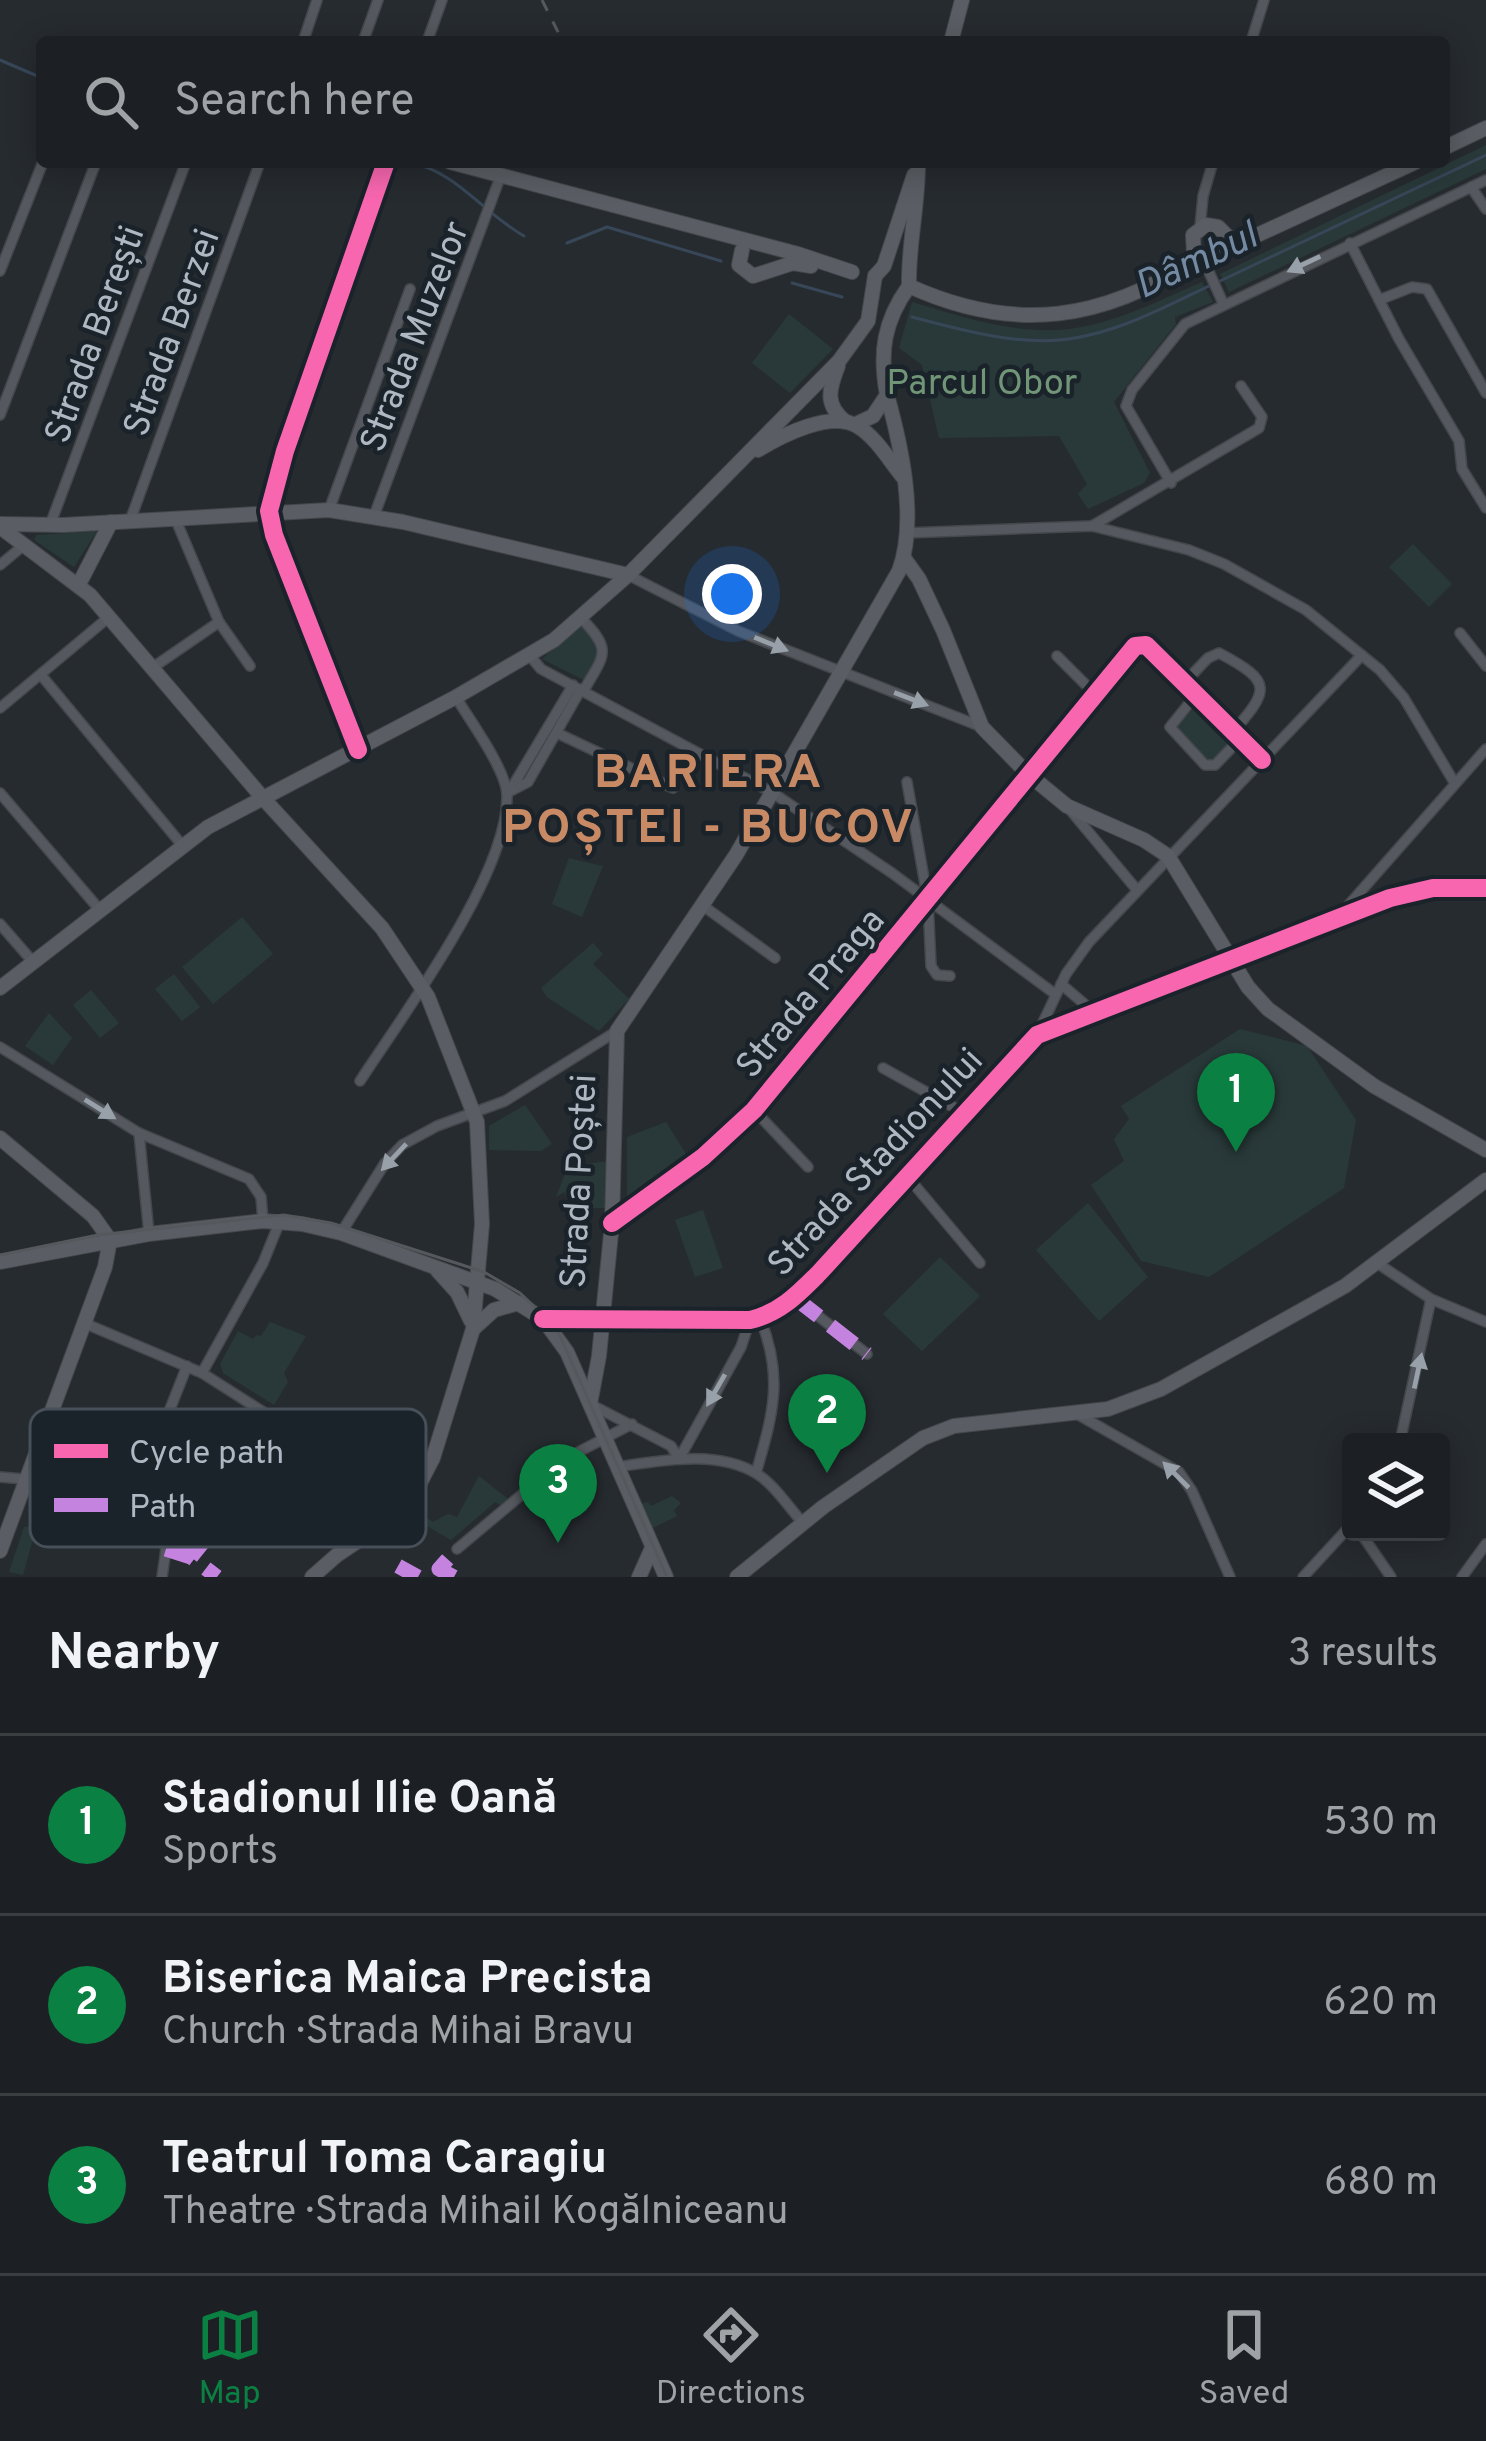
<!DOCTYPE html>
<html lang="en">
<head>
<meta charset="utf-8">
<style>
	body { margin:0; font-family:Overpass,sans-serif; background:#25282c; color:#f1f3f6 }
	.controls { position:absolute; right:36px; bottom:36px; display:grid; overflow:hidden; border-radius:12px; box-shadow:0 6px 30px #0003 }
	.controls button { width:108px; height:108px; display:grid; place-items:center; padding:0; border:0; border-bottom:3px solid #3a3e41; background:#1c2024; color:#f1f3f6; font:60px sans-serif }
	.you { position:absolute; left:732px; top:594px; width:42px; height:42px; margin:-30px; border:9px solid #fff; border-radius:50%; background:#1a73e8; box-shadow:0 0 0 18px #1a73e833 }
	.badge { display:grid; place-items:center; width:78px; height:78px; border-radius:50%; background:#0b8043; color:#fff; font-size:39px; font-weight:700 }
	.pin { position:absolute; translate:-50% -99px; filter:drop-shadow(0 3px 6px #0008) }
	.pin::after { content:''; position:absolute; top:63px; width:42px; height:36px; background:inherit; clip-path:polygon(0 0,100% 0,50% 100%) }
	.list { margin:0; padding:0; list-style:none }
	h2 { display:flex; justify-content:space-between; align-items:center; height:156px; margin:0; padding:0 48px; font-size:51px }
	h2 small { font-size:39px; font-weight:400; color:#a0a3a6 }
	.list li { display:grid; grid-template-columns:78px 1fr auto; gap:36px; align-items:center; box-sizing:border-box; height:180px; padding:0 48px; border-top:3px solid #3a3e41 }
	.list b { display:block; font-size:45px; white-space:nowrap }
	.list p { margin:0; font-size:39px; white-space:nowrap; color:#a0a3a6 }
	.list em { font-size:39px; font-style:normal; color:#a0a3a6 }
	.icon { flex:none; width:66px; height:66px; fill:none; stroke:currentColor; stroke-width:2; stroke-linecap:round; stroke-linejoin:round }
	.map { position:relative; flex:none; width:1486px; height:1577px; overflow:hidden }
	.search { position:absolute; background:#1c2024; box-shadow:0 6px 30px #0003; left:36px; right:36px; top:36px; height:132px; display:flex; align-items:center; gap:30px; box-sizing:border-box; padding:0 42px; border-radius:12px; color:#a0a3a6; font-size:45px }
	.sheet { height:696px; background:#1c2024 }
	nav { display:flex; justify-content:space-around; align-items:center; box-sizing:border-box; height:168px; border-top:3px solid #3a3e41; background:#1c2024; font-size:33px; color:#a0a3a6 }
	nav a { display:grid; justify-items:center; gap:6px }
	nav .on { color:#0b8043 }
	.map>svg:first-child { display:block }
</style>
</head>
<body>
<div class="map">
<svg width="1486" height="1577" viewBox="0 0 1486 1577">
	<rect width="100%" height="100%" fill="#262b30"/>
	<g fill="#293939">
		<polygon points="1486,145 1486,169 1229,292 1220,274"/>
		<path d="M 1202,282 L 1213,302 L 1175,317 L 1176,324 L 1114,402 L 1150,473 L 1144,483 L 1088,509 L 1078,494 L 1087,484 L 1059,436 L 939,438 L 922,365 L 899,348 L 912,302 C 962,317 1016,335 1069,329 C 1116,323 1160,300 1202,282 Z"/>
		<polygon points="789,314 833,349 790,393 752,363"/>
		<polygon points="97,531 74,567 34,540 37,535"/>
		<polygon points="1413,544 1452,584 1429,607 1389,567"/>
		<polygon points="582,624 601,649 584,680 542,659"/>
		<polygon points="1197,705 1232,740 1210,763 1175,728"/>
		<polygon points="569,858 603,866 582,917 552,904"/>
		<polygon points="242,917 273,954 213,1004 182,967"/>
		<polygon points="593,943 603,954 593,964 629,999 599,1031 547,997 541,988"/>
		<polygon points="174,974 200,1007 182,1021 155,989"/>
		<polygon points="91,990 119,1023 100,1038 73,1005"/>
		<polygon points="49,1013 72,1038 53,1065 25,1046"/>
		<polygon points="1240,1029 1307,1046 1356,1120 1344,1188 1209,1277 1141,1261 1091,1185 1124,1161 1114,1139 1129,1119 1121,1106"/>
		<polygon points="525,1105 552,1144 541,1151 489,1150 489,1126"/>
		<polygon points="666,1122 686,1154 627,1197 627,1137"/>
		<polygon points="609,1161 605,1208 576,1208 564,1192 556,1197 568,1166"/>
		<polygon points="1088,1203 1148,1277 1099,1321 1036,1250"/>
		<polygon points="703,1210 723,1268 695,1277 675,1220"/>
		<polygon points="940,1257 980,1296 922,1351 883,1314"/>
		<polygon points="270,1322 306,1336 284,1373 288,1382 274,1405 223,1373 220,1364 238,1331 253,1339 256,1335 261,1336"/>
		<polygon points="479,1476 508,1499 500,1505 495,1502 451,1540 427,1526 427,1518 433,1522 448,1514 457,1517"/>
		<polygon points="41,1488 109,1516 109,1519 28,1514"/>
		<polygon points="672,1496 681,1503 674,1510 677,1516 649,1530 640,1504 648,1502 651,1506"/>
		<polygon points="52,1523 106,1532 45,1529 33,1539 23,1575 9,1572 24,1527"/>
	</g>
	<g fill="none" stroke-linecap="round" stroke-linejoin="round">
		<g stroke="#374758" stroke-width="3">
			<polyline points="0,60 42,78"/>
			<path d="M 409,162 C 459,173 479,210 524,236"/>
			<polyline points="567,243 607,227 721,261"/>
			<polyline points="1218,282 1486,155"/>
			<polyline points="792,283 842,297"/>
			<path d="M 912,317 C 961,330 1018,346 1069,339 C 1119,332 1165,307 1209,286"/>
		</g>
		<g stroke="#44474b" stroke-width="12">
			<g id="street">
				<polyline points="303,42 317,0"/>
				<polyline points="363,42 378,0"/>
				<polyline points="427,42 442,0"/>
				<polyline points="1251,42 1264,0"/>
				<polyline points="1471,187 1486,209"/>
				<polyline points="1200,227 1203,196 1213,162"/>
				<polyline points="1350,243 1399,339 1459,441 1462,469 1486,508"/>
				<polyline points="1204,261 1223,303"/>
				<polyline points="0,271 43,162"/>
				<polyline points="1379,300 1412,287 1427,289 1486,393"/>
				<polyline points="0,415 96,162"/>
				<polyline points="1171,483 1126,406 1132,390 1185,324 1486,180"/>
				<polyline points="329,510 410,289"/>
				<polyline points="374,516 501,175"/>
				<polyline points="175,518 219,622 250,666"/>
				<polyline points="130,521 260,162"/>
				<polyline points="50,525 186,162"/>
				<polyline points="1092,526 1259,428 1262,417 1241,386"/>
				<polyline points="906,533 1092,526 1189,550 1224,564 1306,610 1380,670 1404,698 1454,782"/>
				<polyline points="0,565 24,545"/>
				<polyline points="628,575 738,631 982,727"/>
				<path d="M 582,619 C 613,651 604,655 584,690"/>
				<polyline points="1460,633 1486,666"/>
				<polyline points="530,656 541,669 773,793 892,873 1055,994"/>
				<polyline points="1057,656 1094,693"/>
				<polyline points="152,668 219,622"/>
				<polyline points="41,675 182,845"/>
				<path d="M 1184,683 L 1208,658 L 1219,653 C 1274,682 1269,690 1233,732"/>
				<polyline points="1196,695 1170,727 1205,765 1215,765 1240,739"/>
				<polyline points="0,708 109,617"/>
				<polyline points="557,733 673,788"/>
				<polyline points="358,750 274,535 269,511 285,451 386,162"/>
				<polyline points="907,782 928,901 931,966 937,975 950,976"/>
				<polyline points="511,789 573,685"/>
				<polyline points="0,793 99,909"/>
				<polyline points="507,793 528,782 581,689"/>
				<polyline points="1071,811 1137,890"/>
				<polyline points="702,905 775,958"/>
				<polyline points="1339,916 1486,749"/>
				<polyline points="0,924 33,962"/>
				<polyline points="1061,984 1095,1013"/>
				<polyline points="1037,1035 1066,974 1089,942 1362,655"/>
				<polyline points="0,1047 139,1133 249,1179 261,1197 263,1221"/>
				<polyline points="883,1068 964,1113"/>
				<path d="M 360,1081 C 403,1015 509,873 507,795 C 506,769 470,721 456,697"/>
				<polyline points="754,1110 808,1167"/>
				<polyline points="139,1133 149,1234"/>
				<polyline points="907,1176 980,1263"/>
				<polyline points="612,1223 703,1157 754,1110 1135,646 1146,645 1262,760"/>
				<polyline points="341,1233 385,1163 402,1145 437,1126 505,1101 617,1031"/>
				<polyline points="1377,1263 1431,1299 1486,1322"/>
				<polyline points="795,1298 867,1354"/>
				<path d="M 543,1319 L 750,1320 C 780,1313 798,1294 819,1273 L 1037,1035 L 1390,898 L 1433,888 L 1486,888"/>
				<polyline points="84,1323 202,1373 410,1505"/>
				<polyline points="202,1373 263,1263 280,1221"/>
				<polyline points="590,1404 671,1446 679,1459"/>
				<polyline points="1077,1414 1179,1472 1192,1491 1230,1577"/>
				<polyline points="1400,1442 1431,1299"/>
				<polyline points="679,1459 741,1347 750,1320"/>
				<path d="M 616,1467 C 660,1461 717,1449 757,1474 C 775,1485 789,1508 803,1523"/>
				<path d="M 756,1473 C 773,1414 784,1377 760,1318"/>
				<polyline points="0,1477 46,1481 162,1539 166,1549 162,1577"/>
				<polyline points="127,1518 187,1366"/>
				<polyline points="1360,1532 1391,1577"/>
				<polyline points="457,1549 563,1460 632,1424"/>
				<polyline points="1303,1577 1351,1525"/>
				<polyline points="1462,1577 1486,1544"/>
			</g>
		</g>
		<g stroke="#44474b" stroke-width="16">
			<g id="secondary">
				<polyline points="951,42 962,0"/>
				<polyline points="1444,148 1486,128"/>
				<polyline points="450,162 798,254 852,272"/>
				<polyline points="1227,249 1227,236 1218,227 1206,225 1193,235 1194,254 1204,261 1215,261 1227,249 1416,162"/>
				<polyline points="742,250 739,265 753,276 793,263 811,266"/>
				<polyline points="875,276 884,266 914,175"/>
				<path d="M 909,286 C 1015,334 1103,321 1198,258"/>
				<path d="M 838,366 C 829,389 824,405 846,422"/>
				<path d="M 856,424 L 873,416 L 887,395 C 879,352 884,321 909,286 C 908,246 918,206 918,165"/>
				<path d="M 758,450 C 781,436 831,410 857,426 C 876,437 889,460 902,476"/>
				<polyline points="0,524 64,525 329,510 403,522 628,575"/>
				<polyline points="0,527 90,595 262,797 382,928 428,997 477,1122 482,1224 473,1329 433,1458 407,1508 337,1555 312,1577"/>
				<polyline points="904,558 919,579 943,630 982,727 1028,774 1067,806 1144,840 1168,856 1248,987 1268,1009 1374,1086 1486,1150"/>
				<polyline points="79,584 111,522"/>
				<polyline points="0,988 208,827 456,697 554,640 628,575 839,361 868,321 875,276"/>
				<polyline points="0,1138 93,1216 110,1240"/>
				<polyline points="0,1262 149,1234 263,1221 302,1224 341,1233 495,1289 543,1319 567,1352 666,1577"/>
				<polyline points="437,1270 457,1292 471,1321"/>
				<polyline points="473,1329 494,1310 519,1303"/>
				<path d="M 590,1404 L 599,1356 L 612,1223 L 617,1031 L 736,855 L 899,571 C 918,520 901,445 887,395"/>
				<polyline points="0,1551 105,1267 110,1240"/>
				<polyline points="639,1577 652,1548"/>
				<polyline points="737,1577 823,1507 923,1438 954,1426 1108,1409 1161,1389 1345,1286 1486,1180"/>
			</g>
		</g>
		<use href="#street" stroke="#55595f" stroke-width="9"/>
		<use href="#secondary" stroke="#5a5e64" stroke-width="14"/>
		<polyline stroke="#55595d" stroke-width="3" points="0,1255 98,1235 284,1215 331,1223 484,1272 520,1293 556,1327 667,1577"/>
		<polyline stroke="#55595d" stroke-width="3" stroke-dasharray="12 12" stroke-linecap="butt" points="542,0 563,42"/>
		<g stroke="#c483df" stroke-width="15" stroke-dasharray="30 15" stroke-linecap="butt">
			<polyline points="795,1298 867,1354"/>
			<polyline points="166,1549 191,1557 217,1577"/>
			<polyline points="191,1557 220,1521"/>
			<polyline points="398,1566 418,1577"/>
			<polyline points="454,1577 439,1569 457,1549"/>
		</g>
		<g stroke="#1a222a" stroke-width="26">
			<g id="cycleway">
				<polyline points="358,750 274,535 269,511 285,451 386,162"/>
				<polyline points="612,1223 703,1157 754,1110 1135,646 1146,645 1262,760"/>
				<path d="M 543,1319 L 750,1320 C 780,1313 798,1294 819,1273 L 1037,1035 L 1390,898 L 1433,888 L 1486,888"/>
			</g>
		</g>
		<use href="#cycleway" stroke="#f766af" stroke-width="18"/>
	</g>
	<defs><path id="oneway-solid" d="M-6-.8H1V-3.2L6.5 0L1 3.2V.8H-6Z" transform="scale(3)"/></defs>
	<g fill="#98a0a9">
		<use href="#oneway-solid" transform="translate(1304 264) rotate(155)"/>
		<use href="#oneway-solid" transform="translate(771 644) rotate(22)"/>
		<use href="#oneway-solid" transform="translate(911 699) rotate(21)"/>
		<use href="#oneway-solid" transform="translate(100 1109) rotate(32)"/>
		<use href="#oneway-solid" transform="translate(394 1157) rotate(133)"/>
		<use href="#oneway-solid" transform="translate(1418 1371) rotate(-78)"/>
		<use href="#oneway-solid" transform="translate(716 1390) rotate(120)"/>
		<use href="#oneway-solid" transform="translate(1176 1475) rotate(-135)"/>
	</g>
	<g text-anchor="middle" stroke-width="9" stroke-linejoin="round" paint-order="stroke">
		<g font-size="36" fill="#afb7c2" stroke="#1a222a">
			<text transform="translate(170 332) rotate(-70)" y="13">Strada Berzei</text>
			<text transform="translate(93 334) rotate(-70)" y="13">Strada Berești</text>
			<text transform="translate(413 336) rotate(-69)" y="13">Strada Muzelor</text>
			<text transform="translate(809 992) rotate(-50)" y="13">Strada Praga</text>
			<text transform="translate(874 1161) rotate(-47)" y="13">Strada Stadionului</text>
			<text transform="translate(577 1181) rotate(-87)" y="13">Strada Poștei</text>
		</g>
		<g font-size="36" fill="#719577" stroke="#1a222a">
			<text x="982" y="394">Parcul Obor</text>
		</g>
		<g font-size="39" font-style="italic" fill="#738aa2" stroke="#1a222a">
			<text transform="translate(1195 259) rotate(-25)" y="14">Dâmbul</text>
		</g>
		<g font-size="48" font-weight="bold" letter-spacing="3" fill="#c78a65" stroke="#1a222a">
			<text x="709" y="787">BARIERA<tspan x="709" dy="55">POȘTEI - BUCOV</tspan></text>
		</g>
	</g>
	<rect x="30" y="1409" width="396" height="138" rx="18" fill="#1a222a" stroke="#474f58" stroke-width="3"/>
	<rect x="54" y="1444" width="54" height="14" fill="#f766af"/>
	<rect x="54" y="1498" width="54" height="14" fill="#c483df"/>
	<g font-size="33" fill="#afb7c2">
		<text x="129" y="1463">Cycle path</text>
		<text x="129" y="1517">Path</text>
	</g>
</svg>
<div class="controls">
<button><svg class="icon" aria-label="layers" viewBox="0 0 24 24"><path d="M12 4l9 5-9 5-9-5zM3 14l9 5 9-5"/></svg></button>
</div>
<div class="you"></div>
<div class="pin badge" style="left:1236px;top:1152px">1</div>
<div class="pin badge" style="left:827px;top:1473px">2</div>
<div class="pin badge" style="left:558px;top:1543px">3</div>
<div class="search"><svg class="icon" aria-label="search" viewBox="0 0 24 24"><circle cx="10" cy="10" r="6"/><path d="M15 15l6 6"/></svg>Search here</div>
</div>
<section class="sheet">
<h2>Nearby<small>3 results</small></h2>
<ul class="list">
<li><span class="badge">1</span><div><b>Stadionul Ilie Oană</b><p>Sports</p></div><em>530 m</em></li>
<li><span class="badge">2</span><div><b>Biserica Maica Precista</b><p>Church · Strada Mihai Bravu</p></div><em>620 m</em></li>
<li><span class="badge">3</span><div><b>Teatrul Toma Caragiu</b><p>Theatre · Strada Mihail Kogălniceanu</p></div><em>680 m</em></li>
</ul>
</section>
<nav>
<a class="on"><svg class="icon" aria-label="map" viewBox="0 0 24 24"><path d="M3 6l6-2 6 2 6-2v14l-6 2-6-2-6 2zM9 4v14M15 6v14"/></svg>Map</a>
<a><svg class="icon" aria-label="directions" viewBox="0 0 24 24"><path d="M12 3l9 9-9 9-9-9zM9 14v-3h6M13 9l2 2-2 2"/></svg>Directions</a>
<a><svg class="icon" aria-label="saved" viewBox="0 0 24 24"><path d="M7 4h10v16l-5-4-5 4z"/></svg>Saved</a>
</nav>
</body>
</html>
